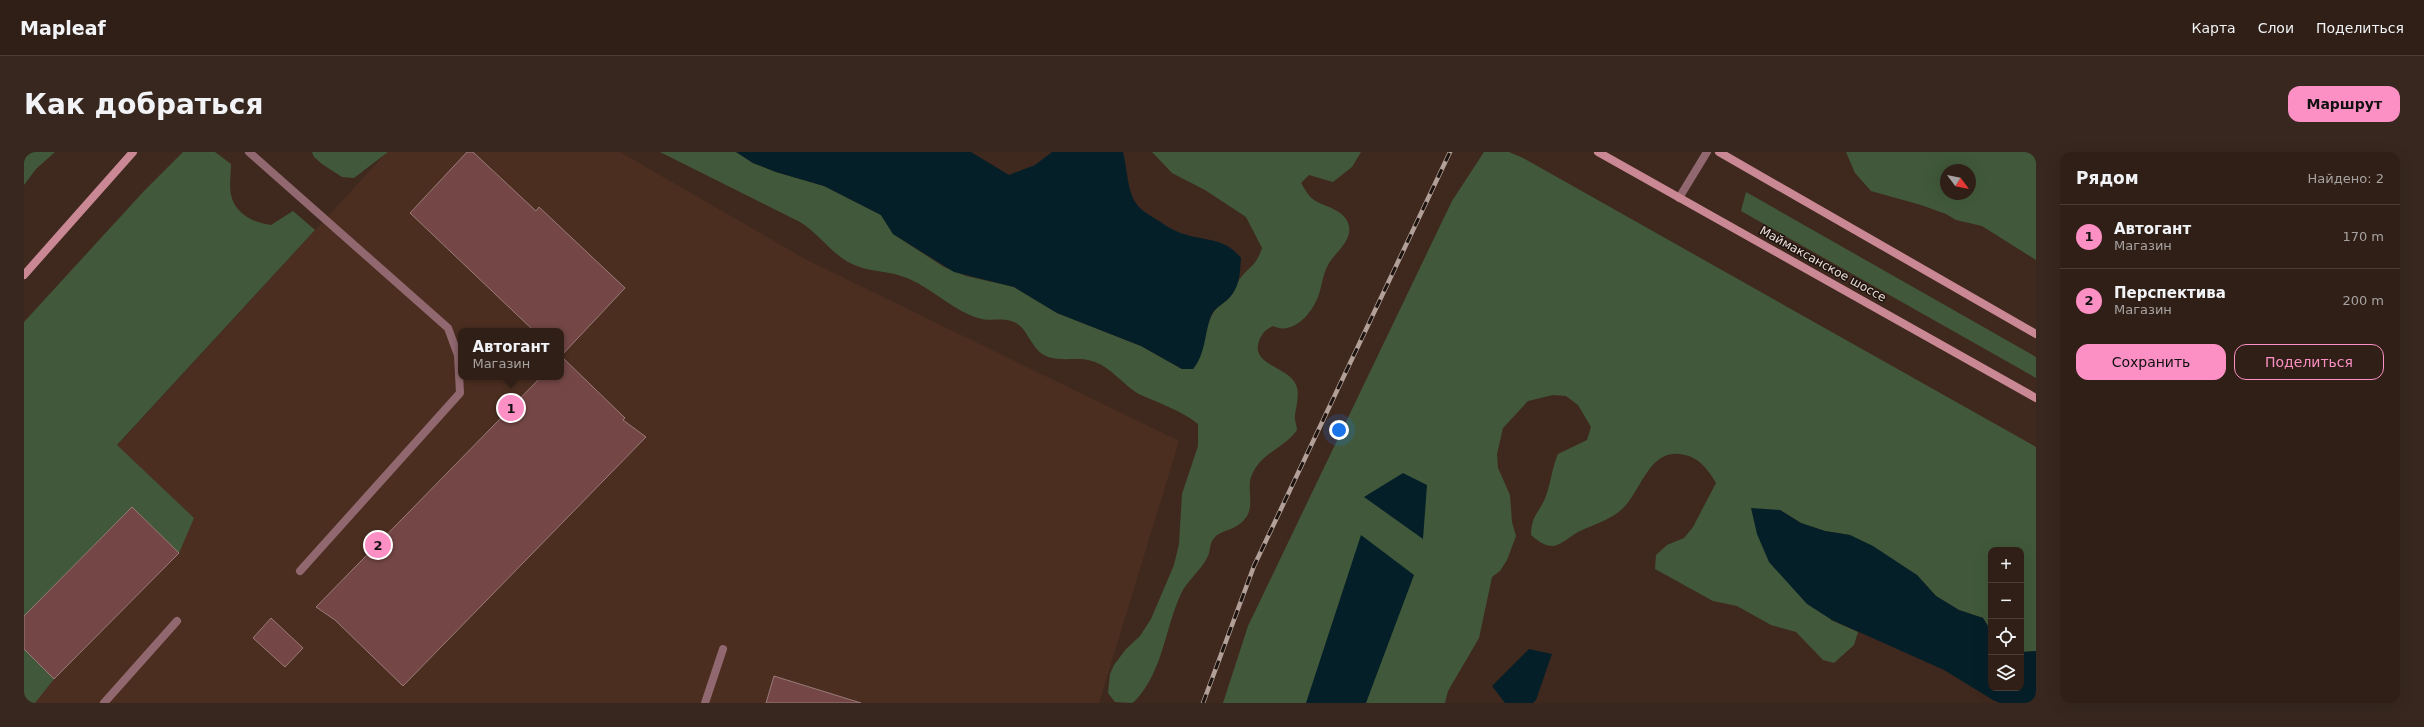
<!DOCTYPE html>
<html lang="ru">
<head>
<meta charset="utf-8">
<style>
	body { margin:0; font-family:"DejaVu Sans",sans-serif; background:#37271f; color:#f1f3f6 }
	.controls { position:absolute; right:12px; bottom:12px; display:grid; overflow:hidden; border-radius:8px; box-shadow:0 4px 16px #0002 }
	.controls button { width:36px; height:36px; display:grid; place-items:center; padding:0; border:0; border-bottom:1px solid #4a3d35; background:#2f1f16; color:#f1f3f6; font:20px sans-serif }
	.compass { position:absolute; left:1916px; top:12px; width:36px; height:36px; border-radius:50%; background:#2f1f16; box-shadow:0 4px 16px #0002; rotate:122deg }
	.you { position:absolute; left:1315px; top:278px; width:14px; height:14px; margin:-10px; border:3px solid #fff; border-radius:50%; background:#1a73e8; box-shadow:0 0 0 6px #1a73e833 }
	.badge { display:grid; place-items:center; width:26px; height:26px; border-radius:50%; background:#fc8fc3; color:#111; font-size:13px; font-weight:700 }
	.pin { position:absolute; translate:-50% -50%; border:2px solid #fff; box-shadow:0 1px 4px #0006 }
	.popup { position:absolute; left:434px; top:176px; width:106px; height:52px; box-sizing:border-box; display:grid; place-content:center; border-radius:8px; background:#2f1f16; filter:drop-shadow(0 1px 3px #0005); font-size:13px; white-space:nowrap; color:#a7a2a1 }
	.popup b { font-size:15px; color:#f1f3f6 }
	.popup::after { content:''; position:absolute; left:50%; top:100%; margin-left:-8px; border:8px solid transparent; border-top-color:#2f1f16 }
	.list { margin:0; padding:0; list-style:none }
	h2 { display:flex; justify-content:space-between; align-items:center; height:52px; margin:0; padding:0 16px; font-size:17px }
	h2 small { font-size:13px; font-weight:400; color:#a7a2a1 }
	.list li { display:grid; grid-template-columns:26px 1fr auto; gap:12px; align-items:center; box-sizing:border-box; height:64px; padding:0 16px; border-top:1px solid #4a3d35 }
	.list b { display:block; font-size:15px; white-space:nowrap }
	.list p { margin:0; font-size:13px; white-space:nowrap; color:#a7a2a1 }
	.list em { font-size:13px; font-style:normal; color:#a7a2a1 }
	.actions { display:flex; gap:8px; padding:12px 16px }
	.actions a { flex:1; padding:9px 0; border:1px solid #fc8fc3; border-radius:12px; text-align:center; font-size:14px; color:#fc8fc3 }
	.actions .main { background:#fc8fc3; color:#111 }
	.icon { flex:none; width:22px; height:22px; fill:none; stroke:currentColor; stroke-width:2; stroke-linecap:round; stroke-linejoin:round }
	.map { position:relative; flex:none; width:2012px; height:551px; overflow:hidden; border-radius:12px }
	header { display:flex; align-items:center; gap:24px; box-sizing:border-box; height:56px; padding:0 20px; background:#2f1f16; border-bottom:1px solid #4a3d35 }
	header strong { font-size:19px }
	nav { display:flex; gap:22px; margin-inline-start:auto; font-size:14px }
	.intro { display:flex; align-items:center; justify-content:space-between; box-sizing:border-box; height:96px; padding:0 24px }
	h1 { margin:0; font-size:28px }
	.button { padding:10px 18px; border-radius:12px; background:#fc8fc3; color:#111; font-size:14px; font-weight:700 }
	main { display:flex; gap:24px; padding:0 24px }
	aside { flex:1; background:#2f1f16; border-radius:12px; box-shadow:0 4px 16px #0002 }
	.map>svg:first-child { display:block }
</style>
</head>
<body>
<header>
<strong>Mapleaf</strong>
<nav><a>Карта</a><a>Слои</a><a>Поделиться</a></nav>
</header>
<div class="intro"><h1>Как добраться</h1><a class="button">Маршрут</a></div>
<main>
<div class="map">
<svg width="2012" height="551" viewBox="0 0 2012 551">
	<rect width="100%" height="100%" fill="#3f291e"/>
	<path fill="#4b2e20" fill-rule="evenodd" d="M 363,0 L 596,0 L 781,107 L 1155,289 L 1075,551 L 0,551 L 0,403 L 93,294 ZM 437,179 L 537,179 L 537,225 L 437,225 Z"/>
	<g fill="#41593a" fill-rule="evenodd">
		<polygon points="0,0 31,0 12,17 0,33"/>
		<path d="M 159,0 L 191,0 L 207,12 C 207,21 205,34 207,43 C 211,62 230,71 247,73 L 269,59 L 291,78 L 93,293 L 170,366 L 155,401 L 108,355 L 0,464 L 0,170 L 120,39 Z"/>
		<polygon points="288,0 364,0 330,26 318,25 298,12 290,5"/>
		<path d="M 636,0 L 712,0 L 729,11 L 752,20 L 800,34 L 857,63 L 869,82 L 920,115 L 942,124 L 990,135 L 1033,161 L 1117,194 L 1158,217 L 1169,217 C 1182,201 1178,181 1188,163 C 1192,155 1199,152 1205,146 C 1211,140 1211,134 1215,128 C 1225,114 1232,115 1238,96 L 1222,65 L 1181,38 L 1148,21 L 1128,0 L 1337,0 L 1328,15 L 1309,30 L 1285,23 L 1277,31 C 1281,37 1284,44 1290,48 C 1301,55 1322,58 1325,74 C 1328,90 1310,101 1304,113 C 1299,122 1298,133 1295,142 C 1289,161 1269,184 1249,174 C 1242,177 1238,181 1235,189 C 1226,213 1265,215 1272,233 C 1276,242 1272,254 1271,263 C 1270,268 1273,273 1273,278 C 1259,298 1236,300 1227,325 C 1223,337 1230,352 1223,364 C 1213,379 1199,377 1191,385 C 1185,391 1187,397 1184,404 C 1177,419 1162,429 1156,444 C 1140,480 1139,519 1111,549 L 1108,551 L 1091,550 L 1084,541 L 1086,522 L 1090,513 L 1102,497 L 1116,484 L 1127,467 L 1150,413 L 1155,392 L 1158,342 L 1174,294 L 1174,272 C 1156,258 1137,252 1117,243 C 1099,234 1088,215 1068,209 C 1052,204 1035,211 1020,203 C 1006,195 1004,176 990,170 C 978,165 966,170 954,166 C 926,157 906,134 880,125 C 865,119 848,120 833,114 C 810,106 796,82 776,70 Z"/>
		<path d="M 1460,0 L 1485,0 L 1499,6 L 2012,295 L 2012,499 L 1997,500 L 1997,398 L 1967,398 L 1967,479 L 1959,466 L 1935,458 L 1912,444 L 1893,423 L 1826,383 L 1801,379 L 1777,371 L 1756,358 L 1807,468 L 1834,480 L 1830,493 L 1810,511 L 1799,508 L 1772,480 L 1747,473 L 1713,454 L 1689,449 L 1631,417 L 1632,403 L 1643,393 L 1660,386 L 1669,375 L 1692,331 C 1685,319 1676,306 1661,303 C 1627,294 1619,334 1601,354 C 1590,367 1571,372 1556,379 C 1547,383 1538,393 1529,394 C 1520,394 1514,389 1507,383 C 1507,363 1516,360 1522,344 C 1527,330 1528,316 1534,302 L 1563,288 L 1567,275 L 1554,253 L 1542,244 L 1529,243 L 1504,249 L 1479,276 L 1473,302 L 1474,316 L 1486,343 L 1488,370 L 1492,384 L 1483,408 L 1476,419 L 1468,425 L 1455,486 L 1424,539 L 1421,551 L 1199,551 L 1224,474 L 1428,49 Z"/>
		<path d="M 1822,0 L 2012,0 L 2012,108 L 1958,74 L 1932,68 L 1922,62 L 1897,53 L 1847,39 L 1831,21 ZM 1922,18 L 1946,18 L 1946,42 L 1922,42 Z"/>
		<polygon points="1722,40 2012,205 2012,226 1717,59"/>
		<polygon points="0,497 30,527 11,551 0,551"/>
	</g>
	<g fill="#051f29">
		<path d="M 712,0 L 947,0 L 985,23 L 1011,13 L 1028,0 L 1099,0 C 1103,15 1103,35 1110,48 C 1114,56 1122,61 1130,66 C 1140,72 1149,79 1160,82 C 1181,89 1202,86 1217,106 C 1216,121 1216,136 1204,147 C 1198,153 1190,156 1187,164 C 1180,183 1182,201 1169,217 L 1158,217 L 1117,194 L 1033,161 L 990,135 L 930,120 L 869,82 L 857,63 L 800,34 L 752,20 L 729,11 Z"/>
		<polygon points="1379,321 1403,333 1399,387 1340,345"/>
		<polygon points="1727,356 1756,358 1777,371 1801,379 1826,383 1849,394 1893,423 1912,444 1935,458 1959,466 1967,479 1967,536 1997,536 1997,500 2012,499 2012,551 1976,551 1969,548 1920,518 1808,468 1783,452 1745,410 1733,382"/>
		<polygon points="1337,383 1390,423 1342,551 1282,551"/>
		<polygon points="1505,497 1528,502 1512,548 1509,551 1481,551 1468,534"/>
	</g>
	<g fill="#744746" stroke="#997b79">
		<polygon points="443,0 449,0 512,59 515,55 601,136 537,204 537,179 510,179 386,61"/>
		<polygon points="537,204 601,266 599,268 622,285 379,534 311,468 292,455 517,225 537,225"/>
		<polygon points="108,355 155,401 30,527 0,497 0,464"/>
		<polygon points="247,466 279,496 261,515 229,486"/>
		<polygon points="750,524 837,551 742,551"/>
	</g>
	<g fill="none" stroke-linecap="round" stroke-linejoin="round">
		<g stroke="#926870" stroke-width="8">
			<polyline points="225,0 424,176 434,203 436,241 276,419"/>
			<polyline points="1655,46 1683,0"/>
			<polyline points="80,551 153,469"/>
			<polyline points="681,551 699,497"/>
		</g>
		<g stroke="#ca8894" stroke-width="8">
			<polyline points="1574,0 2012,246"/>
			<polyline points="1695,0 2012,182"/>
			<polyline points="0,123 109,0"/>
		</g>
		<g stroke="#b2a098" stroke-width="4.5">
			<polyline id="rail" points="1179,551 1230,414 1426,0"/>
		</g>
		<use href="#rail" stroke="#1e140f" stroke-width="3" stroke-dasharray="9" stroke-linecap="butt"/>
	</g>
	<g text-anchor="middle" stroke-width="3" stroke-linejoin="round" paint-order="stroke">
		<g font-size="12" fill="#edded7" stroke="#1e140f">
			<text transform="translate(1799 112) rotate(29)" y="4">Маймаксанское шоссе</text>
		</g>
	</g>
</svg>
<div class="controls">
<button>+</button>
<button>−</button>
<button><svg class="icon" aria-label="locate" viewBox="0 0 24 24"><circle cx="12" cy="12" r="6"/><path d="M12 2v4M12 18v4M2 12h4M18 12h4"/></svg></button>
<button><svg class="icon" aria-label="layers" viewBox="0 0 24 24"><path d="M12 4l9 5-9 5-9-5zM3 14l9 5 9-5"/></svg></button>
</div>
<svg class="compass" viewBox="-18 -18 36 36"><path d="M0-13l5 13h-10z" fill="#e53935"/><path d="M0 13l5-13h-10z" fill="#a7a2a1"/></svg>
<div class="you"></div>
<div class="pin badge" style="left:487px;top:256px">1</div>
<div class="popup"><b>Автогант</b>Магазин</div>
<div class="pin badge" style="left:354px;top:393px">2</div>
</div>
<aside>
<h2>Рядом<small>Найдено: 2</small></h2>
<ul class="list">
<li><span class="badge">1</span><div><b>Автогант</b><p>Магазин</p></div><em>170 m</em></li>
<li><span class="badge">2</span><div><b>Перспектива</b><p>Магазин</p></div><em>200 m</em></li>
</ul>
<div class="actions"><a class="main">Сохранить</a><a>Поделиться</a></div>
</aside>
</main>
</body>
</html>
